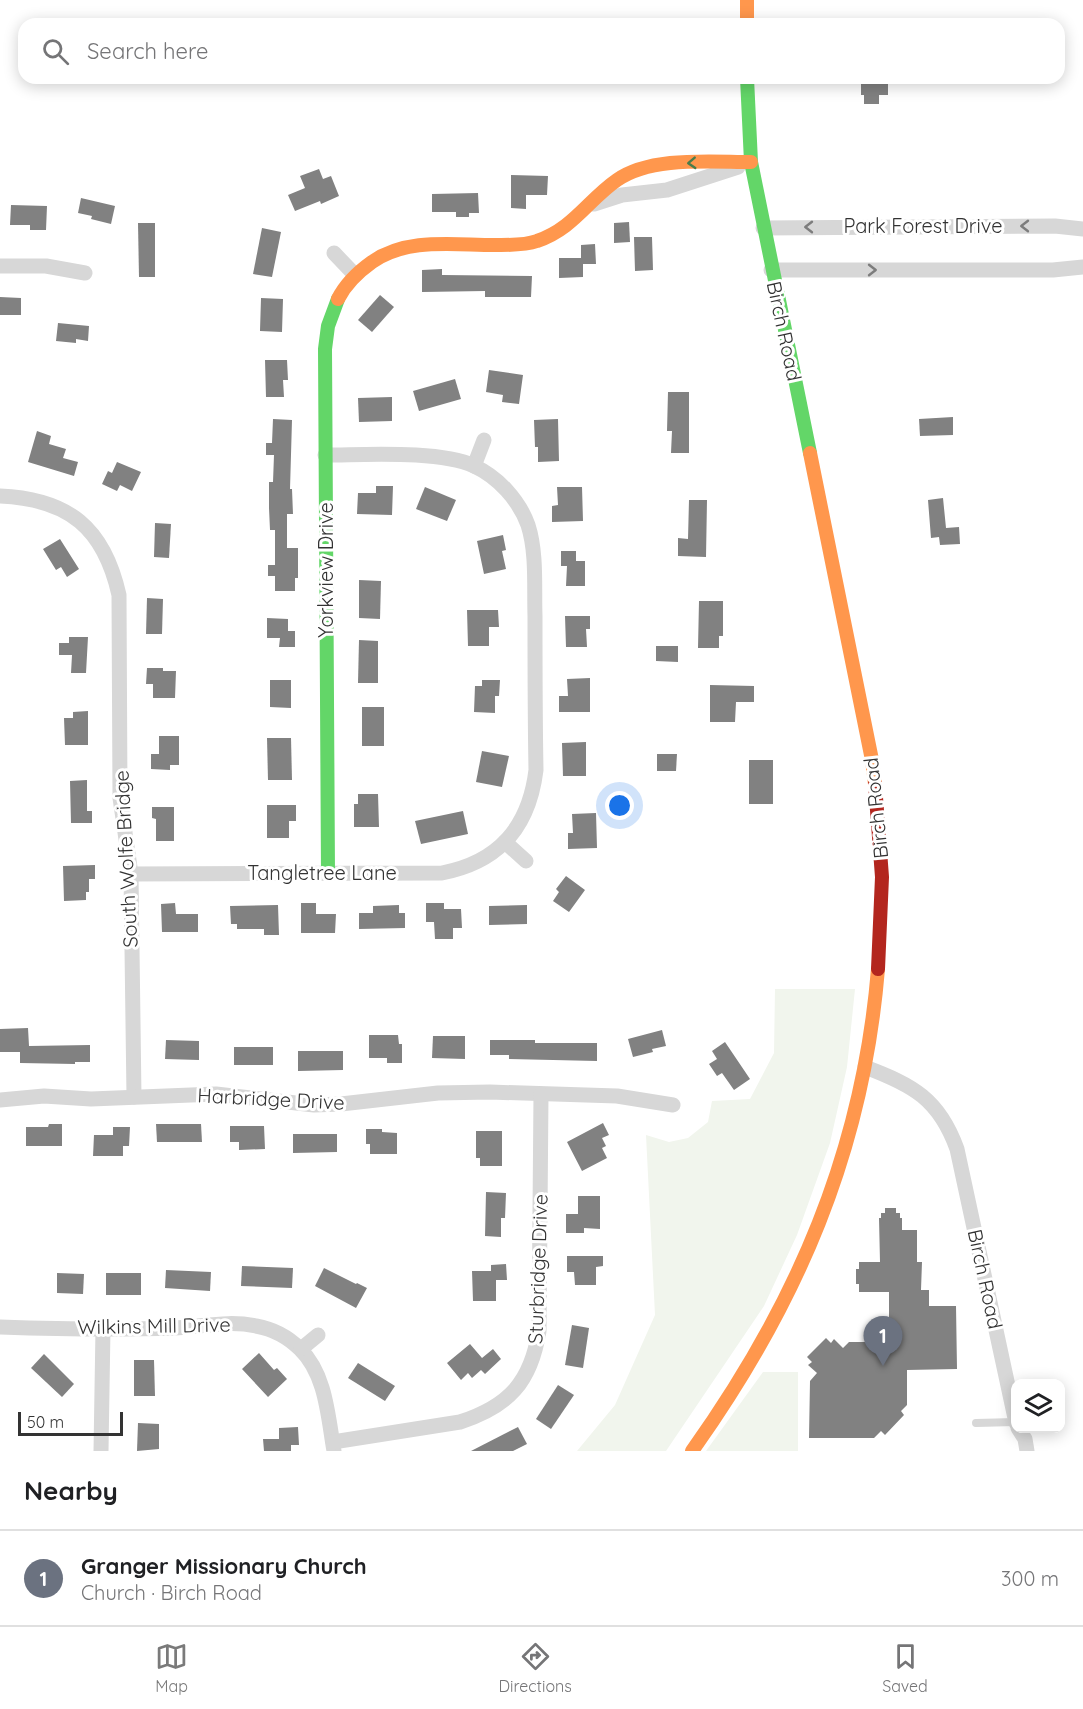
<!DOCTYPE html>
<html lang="en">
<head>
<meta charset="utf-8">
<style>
	body { margin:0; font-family:Quicksand,sans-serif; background:#f2f2f2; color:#202124 }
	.controls { position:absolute; right:18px; bottom:18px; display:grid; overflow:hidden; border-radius:12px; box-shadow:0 3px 15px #0003 }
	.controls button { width:54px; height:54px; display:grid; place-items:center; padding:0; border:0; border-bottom:2px solid #e0e0e0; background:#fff; color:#202124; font:30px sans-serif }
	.scale { position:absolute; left:18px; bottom:15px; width:105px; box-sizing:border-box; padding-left:6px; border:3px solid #333; border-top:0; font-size:16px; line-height:21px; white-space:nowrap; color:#333; -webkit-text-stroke:4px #fff; paint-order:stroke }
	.you { position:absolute; left:620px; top:806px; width:21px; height:21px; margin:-15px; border:4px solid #fff; border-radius:50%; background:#1a73e8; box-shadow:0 0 0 9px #1a73e833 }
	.badge { display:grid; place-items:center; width:39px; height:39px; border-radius:50%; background:#7a7a7a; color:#fff; font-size:20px; font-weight:700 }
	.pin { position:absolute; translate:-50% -50px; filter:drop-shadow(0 2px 3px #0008) }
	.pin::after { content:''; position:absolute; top:32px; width:21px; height:18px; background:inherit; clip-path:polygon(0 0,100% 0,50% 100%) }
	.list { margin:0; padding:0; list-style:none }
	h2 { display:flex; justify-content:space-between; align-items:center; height:78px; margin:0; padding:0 24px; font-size:26px }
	h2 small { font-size:20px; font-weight:400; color:#757577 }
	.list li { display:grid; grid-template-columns:39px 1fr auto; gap:18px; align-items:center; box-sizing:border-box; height:96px; padding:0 24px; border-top:2px solid #e0e0e0 }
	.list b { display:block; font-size:22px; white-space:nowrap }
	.list p { margin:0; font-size:20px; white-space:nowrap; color:#757577 }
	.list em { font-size:20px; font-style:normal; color:#757577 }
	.icon { flex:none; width:33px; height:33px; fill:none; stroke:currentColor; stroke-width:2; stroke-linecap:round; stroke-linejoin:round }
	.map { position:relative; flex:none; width:1083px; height:1451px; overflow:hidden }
	.search { position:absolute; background:#fff; box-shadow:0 3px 15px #0003; left:18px; right:18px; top:18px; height:66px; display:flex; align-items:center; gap:15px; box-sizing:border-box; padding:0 21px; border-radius:18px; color:#757577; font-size:22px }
	.sheet { height:174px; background:#fff }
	nav { display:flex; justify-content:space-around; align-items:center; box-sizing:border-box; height:84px; border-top:2px solid #e0e0e0; background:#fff; font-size:16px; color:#757577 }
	nav a { display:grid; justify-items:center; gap:3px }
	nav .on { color:#7a7a7a }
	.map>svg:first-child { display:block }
</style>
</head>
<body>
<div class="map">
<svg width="1083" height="1451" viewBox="0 0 1083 1451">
	<rect width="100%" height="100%" fill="#fff"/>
	<g fill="#f1f5ed">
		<polygon points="775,989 855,989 847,1067 830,1143 797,1235 764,1306 666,1451 577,1451 615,1405 655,1315 646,1135 669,1142 688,1138 708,1122 712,1101 750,1099 774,1053"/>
		<polygon points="763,1372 798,1372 798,1451 706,1451"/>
	</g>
	<g fill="#818181">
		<polygon points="861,78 888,78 888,95 879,95 879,104 864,104 864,95 861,95"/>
		<polygon points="319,169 323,179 331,176 339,196 321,204 320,201 295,211 288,195 305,188 300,176"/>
		<polygon points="511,175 548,176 547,195 526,195 526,209 511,208"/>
		<polygon points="478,193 479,213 469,213 469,217 456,217 456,212 432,212 432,194"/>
		<polygon points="81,198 115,206 111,224 91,219 92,216 78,213"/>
		<polygon points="11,205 47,206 46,230 30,230 30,225 10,225"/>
		<polygon points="629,222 630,242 614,243 614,223"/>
		<polygon points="138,223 155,223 155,277 139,277"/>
		<polygon points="262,228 281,232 272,277 253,274"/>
		<polygon points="634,237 652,237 653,270 635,271"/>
		<polygon points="595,244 596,264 583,264 583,277 559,278 559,258 581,258 581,245"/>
		<polygon points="442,269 442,275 532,276 531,297 485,297 485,291 422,292 422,270"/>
		<polygon points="380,295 394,307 372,332 358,320"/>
		<polygon points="0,297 21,298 21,315 0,315"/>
		<polygon points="261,298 283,299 282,332 260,331"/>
		<polygon points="58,323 89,326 88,341 76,339 76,343 56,341"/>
		<polygon points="265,360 287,360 288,380 283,380 284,397 266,397"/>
		<polygon points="489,370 523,375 519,404 502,402 503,395 486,392"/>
		<polygon points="455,379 461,399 419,411 413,391"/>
		<polygon points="668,392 689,392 689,453 671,453 672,431 667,431"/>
		<polygon points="392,397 392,421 359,422 358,398"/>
		<polygon points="953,417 953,435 920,436 919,419"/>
		<polygon points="273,419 292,420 290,489 292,489 293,514 287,514 287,548 298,548 298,578 295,578 295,591 275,591 275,576 268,576 268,565 275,565 275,530 270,530 269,508 269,482 273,482 274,455 266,455 266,443 272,443"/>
		<polygon points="558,419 559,461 538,462 538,447 535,447 534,420"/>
		<polygon points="37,431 51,436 49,444 66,449 63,458 78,462 74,476 28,462"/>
		<polygon points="117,462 141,472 132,491 120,485 117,491 102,484 108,471 112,473"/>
		<polygon points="376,486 393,486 392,515 357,514 358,493 376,493"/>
		<polygon points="425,487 456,500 447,521 416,509"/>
		<polygon points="557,487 582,487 583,521 552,522 552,506 558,505"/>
		<polygon points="943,498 946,528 959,527 960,544 940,545 939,537 931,538 928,500"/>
		<polygon points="689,500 707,500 706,557 678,556 678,538 688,539"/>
		<polygon points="155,523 171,524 169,558 154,557"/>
		<polygon points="503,535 506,550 502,551 506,569 484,574 477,541"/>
		<polygon points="60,539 79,569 67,577 61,567 56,570 43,549"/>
		<polygon points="561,551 576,551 576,561 585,561 585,586 566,586 567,566 561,566"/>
		<polygon points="359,580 381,581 380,619 359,618"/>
		<polygon points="147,598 163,599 162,634 146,634"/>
		<polygon points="699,601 723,601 723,636 719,636 719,648 698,648"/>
		<polygon points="467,610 498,610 499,627 489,627 489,646 468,646"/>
		<polygon points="565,616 590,616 590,629 586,629 587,647 566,647"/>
		<polygon points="267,618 288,619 288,631 295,631 295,647 279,647 280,638 267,638"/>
		<polygon points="69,637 88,637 86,673 71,673 72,655 59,655 59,643 69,643"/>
		<polygon points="359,640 378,641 378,683 358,683"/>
		<polygon points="656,646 678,646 678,662 656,661"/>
		<polygon points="147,668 163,668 163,671 176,671 175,698 153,698 153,684 146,684"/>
		<polygon points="590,678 590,712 559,712 559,696 568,696 567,679"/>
		<polygon points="270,680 291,680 291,708 270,707"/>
		<polygon points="482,680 500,680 499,696 495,696 495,713 474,712 475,686 482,686"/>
		<polygon points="710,685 754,686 754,702 736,702 735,722 710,722"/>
		<rect x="362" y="707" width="22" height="39"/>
		<polygon points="88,711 88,745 65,745 64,718 73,718 73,712"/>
		<polygon points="159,736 179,736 179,765 170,765 170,770 151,769 151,754 159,754"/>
		<polygon points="267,738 291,738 292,780 268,780"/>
		<polygon points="586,742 586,776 563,776 562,743"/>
		<polygon points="482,751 509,756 502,787 476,782"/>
		<polygon points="657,754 677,754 676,771 657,771"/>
		<rect x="749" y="760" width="24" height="44"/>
		<polygon points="87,780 87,811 92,811 92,823 71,823 70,781"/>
		<polygon points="358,794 378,794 379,827 354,827 354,804 358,804"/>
		<polygon points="267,805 296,805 296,821 289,821 289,838 267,838"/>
		<polygon points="152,807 174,807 174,841 156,841 156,819 152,818"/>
		<polygon points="463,811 468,834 421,844 415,821"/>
		<polygon points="596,813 597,848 568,849 568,833 573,833 572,814"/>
		<polygon points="95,865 95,879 89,879 89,892 86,892 86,900 64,901 63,866"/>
		<polygon points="566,876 585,890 569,912 553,901 559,892 556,889"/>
		<polygon points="175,903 176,914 198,914 198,932 162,932 161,904"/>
		<polygon points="301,903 316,903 316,914 336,914 335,933 301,933"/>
		<polygon points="426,903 444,903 444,909 461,909 462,928 453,928 453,939 435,939 434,922 426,922"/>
		<polygon points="278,905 279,935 264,935 264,929 237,929 237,924 231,924 230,906"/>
		<polygon points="399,905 399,913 405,913 405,928 359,929 359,913 373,913 373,906"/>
		<polygon points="527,905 527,924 489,925 489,906"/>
		<polygon points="28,1028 29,1046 90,1045 90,1062 75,1062 75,1064 20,1063 20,1052 0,1052 0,1029"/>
		<polygon points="662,1030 666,1046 652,1049 653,1052 633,1057 628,1039"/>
		<polygon points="369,1035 398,1035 399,1044 402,1044 402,1063 387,1063 387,1058 369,1058"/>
		<polygon points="433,1036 465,1036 465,1059 432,1058"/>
		<polygon points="166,1040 199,1041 199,1060 165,1059"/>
		<polygon points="490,1040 535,1040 535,1043 597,1043 597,1061 509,1059 509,1055 490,1055"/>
		<polygon points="725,1042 750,1079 734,1090 722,1073 717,1076 709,1064 717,1059 712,1051"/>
		<rect x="234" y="1047" width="39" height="18"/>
		<polygon points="298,1051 343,1051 343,1070 298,1071"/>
		<polygon points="603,1123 609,1135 602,1138 606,1146 602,1148 607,1158 582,1171 567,1142"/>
		<polygon points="49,1124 62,1124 62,1146 26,1146 26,1127 48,1127"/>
		<polygon points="156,1124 201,1124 202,1142 157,1142"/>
		<polygon points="230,1126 264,1126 265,1149 239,1150 239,1142 230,1142"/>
		<polygon points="113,1127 130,1127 129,1146 123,1146 123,1156 93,1156 94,1135 113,1135"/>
		<polygon points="366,1129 382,1129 382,1132 397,1133 397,1154 370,1154 370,1144 366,1144"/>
		<polygon points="476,1131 502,1131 502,1166 480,1166 480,1158 476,1158"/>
		<polygon points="293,1134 337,1134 337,1152 293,1153"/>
		<polygon points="486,1192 506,1193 505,1218 501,1218 501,1237 485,1236"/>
		<polygon points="578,1196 600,1196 600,1229 584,1228 584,1233 566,1233 566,1214 578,1214"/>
		<polygon points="885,1208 896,1208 896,1213 900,1213 900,1218 902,1218 902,1230 917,1230 917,1262 922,1262 921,1290 929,1290 929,1306 956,1306 957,1369 907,1370 907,1405 901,1411 904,1415 885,1435 881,1431 874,1438 809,1438 810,1381 817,1373 808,1365 812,1362 807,1357 826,1338 831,1343 834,1339 843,1348 849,1342 889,1342 889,1292 859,1292 859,1284 856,1284 856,1269 859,1269 859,1262 880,1262 879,1218 881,1218 881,1213 885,1213"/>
		<polygon points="567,1256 603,1256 603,1266 596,1267 596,1285 575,1285 574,1272 567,1272"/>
		<polygon points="506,1264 507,1280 496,1280 496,1301 473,1301 472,1271 491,1271 491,1265"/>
		<polygon points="242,1266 293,1268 292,1288 241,1286"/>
		<polygon points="324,1268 356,1284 357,1283 367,1288 356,1308 315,1286"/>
		<polygon points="166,1270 211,1272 210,1291 165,1288"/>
		<polygon points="57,1273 84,1274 83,1294 57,1293"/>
		<rect x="106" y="1273" width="35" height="22"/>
		<polygon points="572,1325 589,1328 583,1368 565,1365"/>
		<polygon points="470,1344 482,1358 493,1349 501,1359 485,1374 481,1370 472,1378 468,1373 461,1380 447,1363"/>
		<polygon points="259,1353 274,1370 277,1368 287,1379 268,1397 242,1369"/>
		<polygon points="44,1354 74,1384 62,1397 31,1368"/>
		<polygon points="134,1360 154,1360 155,1396 134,1396"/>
		<polygon points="358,1363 395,1386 385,1401 348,1378"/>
		<polygon points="558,1385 574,1395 551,1429 536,1419"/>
		<polygon points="138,1423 159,1424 159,1449 137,1451"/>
		<polygon points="298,1427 299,1445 291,1445 291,1451 264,1451 263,1439 279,1439 279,1428"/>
		<polygon points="518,1427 527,1444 513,1451 471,1451"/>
	</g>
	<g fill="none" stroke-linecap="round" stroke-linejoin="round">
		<polyline stroke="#d7d7d7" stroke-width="8" points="976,1423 1015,1422"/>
		<g stroke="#d7d7d7" stroke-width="15">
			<polyline points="594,204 622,195 667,190 738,167"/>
			<polyline points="763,228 1055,226 1083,229"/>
			<polyline points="334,253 355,275"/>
			<polyline points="0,266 46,266 85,273"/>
			<polyline points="771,270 1053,270 1083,267"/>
			<polyline points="474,466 484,440"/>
			<path d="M 0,496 C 69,499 104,528 119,595 L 120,798 L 131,874 L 134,1097"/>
			<polyline points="505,842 526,861"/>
			<path d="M 131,874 L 442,873 C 499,862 529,827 536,770 C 535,719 535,667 535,616 C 534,587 537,553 528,525 C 519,500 498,477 474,466 C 439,450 365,455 325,455"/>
			<path d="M 865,1067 C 913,1085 939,1099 957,1149 L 1016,1423"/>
			<polyline points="0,1100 44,1096 91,1099 216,1094 314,1105 341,1104 438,1093 490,1092 617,1096 673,1105"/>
			<path d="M 0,1327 C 58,1329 116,1330 174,1328 C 202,1327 228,1320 256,1326 C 273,1329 288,1337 300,1349 C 326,1374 328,1417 334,1451"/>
			<polyline points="301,1349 318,1335"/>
			<polyline points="1018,1428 1025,1439 1027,1451"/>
			<path d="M 333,1442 L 460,1422 C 509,1406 531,1382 539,1331 L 541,1094"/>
			<polyline points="101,1451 103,1328"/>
		</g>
		<g stroke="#63d668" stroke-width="14">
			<polyline points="747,78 751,162 810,453"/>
			<polyline points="328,873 325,349 328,326 338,299"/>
		</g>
		<g stroke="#ff974d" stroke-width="14">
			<polyline points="747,0 747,24"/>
			<path d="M 338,299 C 346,283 358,272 372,262 C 409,236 458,246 501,245 C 513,245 526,245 537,241 C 573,229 588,200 617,180 C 651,156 711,162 751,162"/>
			<polyline points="810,453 872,760 875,784"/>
			<path d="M 692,1451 C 797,1304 863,1151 878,969"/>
		</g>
		<polyline stroke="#b3261e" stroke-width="14" points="875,784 882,877 878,969"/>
	</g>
	<defs><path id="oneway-chevron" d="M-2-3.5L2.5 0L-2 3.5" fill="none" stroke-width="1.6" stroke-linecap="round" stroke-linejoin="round" transform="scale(1.5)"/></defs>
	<use stroke="#497c4b" href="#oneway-chevron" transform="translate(692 163) rotate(177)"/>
	<g stroke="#7d7d7d">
		<use href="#oneway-chevron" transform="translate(1025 226) rotate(180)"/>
		<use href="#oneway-chevron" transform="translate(809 227) rotate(180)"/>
		<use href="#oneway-chevron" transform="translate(872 270)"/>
	</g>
	<g text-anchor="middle" stroke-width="6" stroke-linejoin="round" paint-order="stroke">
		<g font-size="20" fill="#333" stroke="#fff">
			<text x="923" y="233">Park Forest Drive</text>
			<text transform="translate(784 331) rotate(78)" y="7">Birch Road</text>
			<text transform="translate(326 570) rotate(-90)" y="7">Yorkview Drive</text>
			<text transform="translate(876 808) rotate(-96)" y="7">Birch Road</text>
			<text transform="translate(126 859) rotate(-93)" y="7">South Wolfe Bridge</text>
			<text x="322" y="880">Tangletree Lane</text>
			<text transform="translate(271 1099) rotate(3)" y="7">Harbridge Drive</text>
			<text transform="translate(538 1269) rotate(-88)" y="7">Sturbridge Drive</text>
			<text transform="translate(985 1279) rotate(78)" y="7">Birch Road</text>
			<text transform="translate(154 1326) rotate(-1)" y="7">Wilkins Mill Drive</text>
		</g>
	</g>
</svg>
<div class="controls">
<button><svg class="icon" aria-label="layers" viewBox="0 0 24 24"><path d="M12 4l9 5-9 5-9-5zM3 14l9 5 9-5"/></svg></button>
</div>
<div class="scale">50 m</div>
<div class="you"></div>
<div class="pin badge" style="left:883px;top:1366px;background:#6b7280">1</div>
<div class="search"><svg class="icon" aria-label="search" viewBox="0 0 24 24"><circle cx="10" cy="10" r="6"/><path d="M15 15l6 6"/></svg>Search here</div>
</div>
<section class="sheet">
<h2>Nearby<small></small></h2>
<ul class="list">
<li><span class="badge" style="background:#6b7280">1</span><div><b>Granger Missionary Church</b><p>Church · Birch Road</p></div><em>300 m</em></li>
</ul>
</section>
<nav>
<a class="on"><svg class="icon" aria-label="map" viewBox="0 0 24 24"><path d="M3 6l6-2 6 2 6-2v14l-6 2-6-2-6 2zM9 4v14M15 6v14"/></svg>Map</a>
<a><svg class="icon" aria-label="directions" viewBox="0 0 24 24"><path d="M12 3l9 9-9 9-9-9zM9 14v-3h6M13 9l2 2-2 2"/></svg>Directions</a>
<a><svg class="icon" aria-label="saved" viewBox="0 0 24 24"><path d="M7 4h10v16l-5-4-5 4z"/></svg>Saved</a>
</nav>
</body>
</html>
